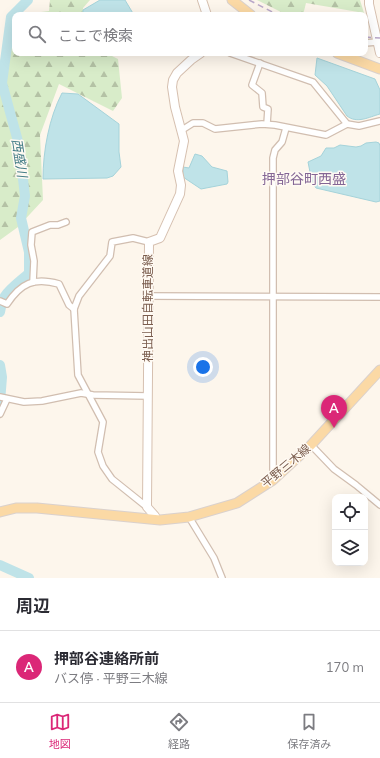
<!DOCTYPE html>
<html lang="ja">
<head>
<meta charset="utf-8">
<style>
	body { margin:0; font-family:Mulish,"Noto Sans JP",sans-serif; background:#f7f7f7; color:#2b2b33 }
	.controls { position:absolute; right:12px; bottom:12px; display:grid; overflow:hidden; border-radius:8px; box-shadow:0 4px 16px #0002 }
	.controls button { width:36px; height:36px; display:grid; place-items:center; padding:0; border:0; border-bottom:1px solid #e1e1e2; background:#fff; color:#2b2b33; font:20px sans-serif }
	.you { position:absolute; left:203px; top:367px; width:14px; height:14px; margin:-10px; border:3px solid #fff; border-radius:50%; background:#1a73e8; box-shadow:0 0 0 6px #1a73e833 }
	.badge { display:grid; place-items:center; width:26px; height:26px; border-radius:50%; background:#db2777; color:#fff; font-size:13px; font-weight:700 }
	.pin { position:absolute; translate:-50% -33px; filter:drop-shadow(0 1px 2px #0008) }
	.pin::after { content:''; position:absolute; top:21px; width:14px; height:12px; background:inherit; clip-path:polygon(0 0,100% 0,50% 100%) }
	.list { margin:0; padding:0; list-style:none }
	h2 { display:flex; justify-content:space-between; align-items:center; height:52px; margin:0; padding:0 16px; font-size:17px }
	h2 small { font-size:13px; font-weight:400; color:#7c7c81 }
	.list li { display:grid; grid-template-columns:26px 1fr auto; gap:12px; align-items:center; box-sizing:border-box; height:72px; padding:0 16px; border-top:1px solid #e1e1e2 }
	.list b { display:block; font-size:15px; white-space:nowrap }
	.list p { margin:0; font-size:13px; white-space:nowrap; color:#7c7c81 }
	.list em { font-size:13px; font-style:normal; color:#7c7c81 }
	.icon { flex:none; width:22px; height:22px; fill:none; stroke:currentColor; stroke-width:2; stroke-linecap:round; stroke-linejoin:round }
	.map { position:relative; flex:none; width:380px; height:578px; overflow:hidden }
	.search { position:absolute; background:#fff; box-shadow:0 4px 16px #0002; left:12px; right:12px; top:12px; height:44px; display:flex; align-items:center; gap:10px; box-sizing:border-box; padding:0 14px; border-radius:8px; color:#7c7c81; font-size:15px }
	.sheet { height:124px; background:#fff }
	nav { display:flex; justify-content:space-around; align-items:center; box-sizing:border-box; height:56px; border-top:1px solid #e1e1e2; background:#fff; font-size:11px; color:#7c7c81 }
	nav a { display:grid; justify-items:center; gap:2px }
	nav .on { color:#db2777 }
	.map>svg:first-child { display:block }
</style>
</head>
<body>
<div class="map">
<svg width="380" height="578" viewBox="0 0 380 578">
	<defs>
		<pattern id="forest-firs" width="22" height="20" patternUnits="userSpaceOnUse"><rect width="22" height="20" fill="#d8ecc9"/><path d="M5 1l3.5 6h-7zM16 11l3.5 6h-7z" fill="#b4c2a5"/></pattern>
	</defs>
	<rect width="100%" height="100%" fill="#fdf6ec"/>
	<g fill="url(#forest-firs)">
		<polygon points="50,0 90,0 83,8 83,15 17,15 49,11"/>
		<polygon points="257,0 360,0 364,13 306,3 303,15 287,15"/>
		<polygon points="14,15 15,53 106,53 118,59 122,98 113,111 59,84 40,135 43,200 18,227 0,240 0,72"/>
	</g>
	<g fill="#bfe3e8" stroke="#a5d3da">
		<polygon points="100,0 125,0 134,15 83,15 83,10"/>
		<path d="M 317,58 L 375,79 L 380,90 L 380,114 C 369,117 357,124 347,116 L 327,86 L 315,75 Z"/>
		<path d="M 62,93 L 78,94 L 119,124 L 119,152 L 121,167 L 113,176 L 107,178 L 43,179 C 43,151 49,118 62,93 Z"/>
		<polygon points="376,142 379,143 380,146 380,201 376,202 316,188 312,182 308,162 321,156 326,148 334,148 340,145 356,147 361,146 366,143"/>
		<polygon points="195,154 202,156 212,167 227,171 228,182 227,184 201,189 183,177 183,167 189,168"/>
	</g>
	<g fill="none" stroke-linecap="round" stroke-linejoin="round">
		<g stroke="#bfe3e8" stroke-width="10">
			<path d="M 0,312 C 1,307 2,300 5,296 C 9,289 23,279 29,273 L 29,252 L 21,218 L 25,196 L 19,145 L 2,83 L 11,17 L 28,0"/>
			<polyline points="0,365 2,377 0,402"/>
			<polyline points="0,565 29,578"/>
		</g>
		<g stroke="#d1beb0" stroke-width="8">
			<g id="street">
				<polyline points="365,43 377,42"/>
				<polyline points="230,53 313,82 347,124 359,126 380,121"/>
				<polyline points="260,63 252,85 262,93 263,107 268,109 267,124"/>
				<polyline points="182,130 193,123 203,123 215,129 262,124 275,125 326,135 347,124"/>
				<polyline points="33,282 34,261 31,245 32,232 50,225 58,225 66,222"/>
				<polyline points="149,296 380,297"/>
				<path d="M 0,301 L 7,304 C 21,283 34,277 59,284 L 69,305 L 74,309"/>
				<polyline points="0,397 24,402 42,401 81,393 93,395 148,396"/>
				<polyline points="0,414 7,399"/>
				<polyline points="311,445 334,469 356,485 380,505"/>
				<polyline points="273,480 273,158 275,150 282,142 286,128"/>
				<polyline points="147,507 112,479 103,466 98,452 103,422 78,375 74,309 79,296 110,256 112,242 133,238 149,242"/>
				<polyline points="189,517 214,558 222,578"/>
			</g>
		</g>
		<g stroke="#d6c0b0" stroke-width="10">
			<g id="secondary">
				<polyline points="202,0 207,15"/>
				<polyline points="369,0 369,4 380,53"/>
				<polyline points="155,516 147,507 149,242 160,238 180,194 181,185 178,171 184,141 175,107 172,87 173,80 177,73 191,60 201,53"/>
			</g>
		</g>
		<g stroke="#dad1cd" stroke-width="11">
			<g id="primary">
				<polyline points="232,0 251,15"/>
				<polyline points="337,53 380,69"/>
				<polyline points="0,512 16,508 37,508 160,520 189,517 237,503 273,480 311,445 380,370"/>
			</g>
		</g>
		<use href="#street" stroke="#fff" stroke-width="5.5"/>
		<use href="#secondary" stroke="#fff" stroke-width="8"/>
		<use href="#primary" stroke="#fbd9a5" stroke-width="9"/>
		<g stroke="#b9a8c9" stroke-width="1.5" stroke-dasharray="6 4" stroke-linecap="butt">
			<polyline points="249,0 278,15"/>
			<polyline points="365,37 380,38"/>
		</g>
	</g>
	<g text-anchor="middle" stroke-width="3" stroke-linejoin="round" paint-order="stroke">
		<g font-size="12" fill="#7a5c4d" stroke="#fffaf3">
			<text transform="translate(148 308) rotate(-90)" y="4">神出山田自転車道線</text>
			<text transform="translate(286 466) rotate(-40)" y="4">平野三木線</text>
		</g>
		<g font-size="13" font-style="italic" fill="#437c86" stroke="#fffaf3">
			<text transform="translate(20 158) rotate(81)" y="5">西盛川</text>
		</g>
		<g font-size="14" fill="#846695" stroke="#fffaf3">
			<text x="304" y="184">押部谷町西盛</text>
		</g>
	</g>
</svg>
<div class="controls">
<button><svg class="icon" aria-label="locate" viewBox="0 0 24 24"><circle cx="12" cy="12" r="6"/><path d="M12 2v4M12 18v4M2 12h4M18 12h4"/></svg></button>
<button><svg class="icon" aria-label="layers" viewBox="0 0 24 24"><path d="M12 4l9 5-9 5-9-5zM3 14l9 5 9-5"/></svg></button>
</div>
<div class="you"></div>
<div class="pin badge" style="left:334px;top:428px">A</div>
<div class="search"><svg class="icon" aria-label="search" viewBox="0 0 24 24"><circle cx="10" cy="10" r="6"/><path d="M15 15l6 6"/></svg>ここで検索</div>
</div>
<section class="sheet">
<h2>周辺<small></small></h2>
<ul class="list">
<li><span class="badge">A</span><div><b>押部谷連絡所前</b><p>バス停 · 平野三木線</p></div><em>170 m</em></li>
</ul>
</section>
<nav>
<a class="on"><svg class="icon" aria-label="map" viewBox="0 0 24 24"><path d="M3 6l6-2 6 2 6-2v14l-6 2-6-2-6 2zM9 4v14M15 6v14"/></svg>地図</a>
<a><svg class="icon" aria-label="directions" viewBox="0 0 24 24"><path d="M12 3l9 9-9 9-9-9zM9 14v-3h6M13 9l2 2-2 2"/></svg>経路</a>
<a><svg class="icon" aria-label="saved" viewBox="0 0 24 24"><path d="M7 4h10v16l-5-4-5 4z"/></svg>保存済み</a>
</nav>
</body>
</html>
